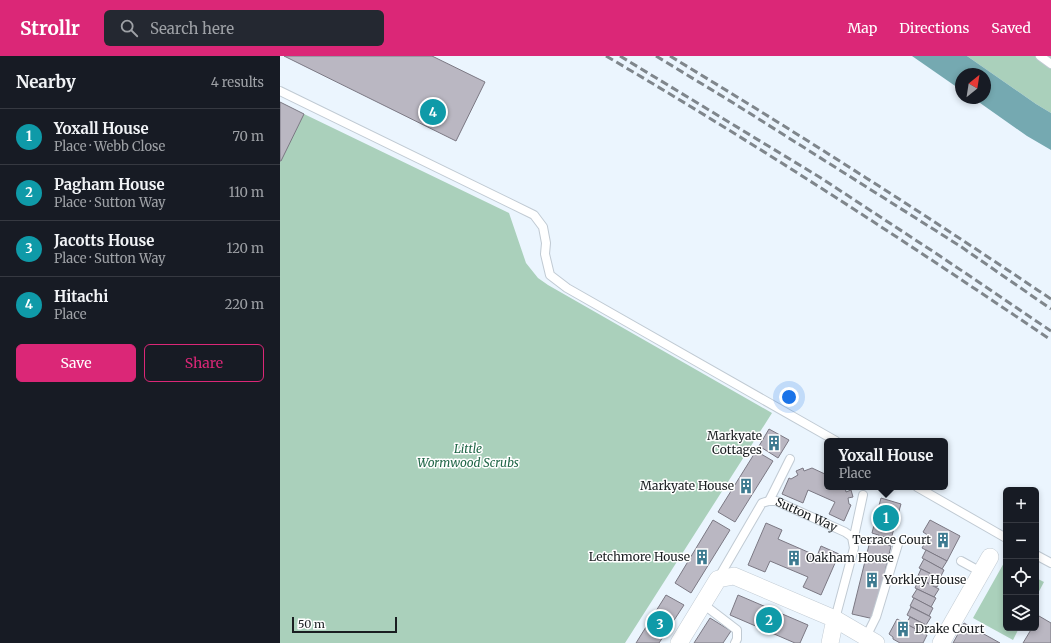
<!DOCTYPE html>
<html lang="en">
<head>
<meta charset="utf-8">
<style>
	body { margin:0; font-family:Merriweather,serif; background:#242831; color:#f1f3f6 }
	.controls { position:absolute; right:12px; bottom:12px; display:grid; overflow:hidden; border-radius:6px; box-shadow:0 2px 6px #0003 }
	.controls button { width:36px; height:36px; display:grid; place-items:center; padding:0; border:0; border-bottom:1px solid #363941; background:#171b24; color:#f1f3f6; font:20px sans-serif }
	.compass { position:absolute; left:675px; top:12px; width:36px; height:36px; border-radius:50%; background:#171b24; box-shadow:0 2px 6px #0003; rotate:30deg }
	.scale { position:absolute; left:12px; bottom:10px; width:105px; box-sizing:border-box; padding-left:4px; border:2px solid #1a1e21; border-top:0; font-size:11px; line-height:14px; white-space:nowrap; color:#1a1e21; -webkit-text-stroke:3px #fff; paint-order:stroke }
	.you { position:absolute; left:509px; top:341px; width:14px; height:14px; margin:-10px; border:3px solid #fff; border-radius:50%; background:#1a73e8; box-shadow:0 0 0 6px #1a73e833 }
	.badge { display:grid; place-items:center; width:26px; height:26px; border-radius:50%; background:#db2777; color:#fff; font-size:13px; font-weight:700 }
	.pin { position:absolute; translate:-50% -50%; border:2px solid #fff; box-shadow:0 1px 4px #0006 }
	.popup { position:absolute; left:544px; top:382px; width:124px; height:52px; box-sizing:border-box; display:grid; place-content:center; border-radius:6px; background:#171b24; filter:drop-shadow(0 1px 3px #0005); font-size:13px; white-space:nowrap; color:#9ea1a6 }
	.popup b { font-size:15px; color:#f1f3f6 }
	.popup::after { content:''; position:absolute; left:50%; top:100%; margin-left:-8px; border:8px solid transparent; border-top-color:#171b24 }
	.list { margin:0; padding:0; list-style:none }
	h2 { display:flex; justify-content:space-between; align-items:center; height:52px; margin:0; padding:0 16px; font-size:17px }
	h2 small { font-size:13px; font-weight:400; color:#9ea1a6 }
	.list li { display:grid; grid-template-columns:26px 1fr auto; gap:12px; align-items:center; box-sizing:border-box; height:56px; padding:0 16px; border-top:1px solid #363941 }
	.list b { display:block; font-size:15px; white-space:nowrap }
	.list p { margin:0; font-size:13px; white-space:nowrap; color:#9ea1a6 }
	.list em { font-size:13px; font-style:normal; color:#9ea1a6 }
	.actions { display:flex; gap:8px; padding:12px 16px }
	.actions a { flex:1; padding:9px 0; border:1px solid #db2777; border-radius:6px; text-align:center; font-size:14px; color:#db2777 }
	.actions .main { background:#db2777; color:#fff }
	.icon { flex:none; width:22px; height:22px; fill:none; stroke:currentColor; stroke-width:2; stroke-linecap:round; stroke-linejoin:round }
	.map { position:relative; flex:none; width:771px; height:587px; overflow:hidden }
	header { display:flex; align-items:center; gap:24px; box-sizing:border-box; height:56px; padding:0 20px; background:#db2777; color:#fff }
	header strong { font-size:19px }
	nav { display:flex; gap:22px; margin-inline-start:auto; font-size:14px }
	.search { width:280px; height:36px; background:#242831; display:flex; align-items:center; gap:10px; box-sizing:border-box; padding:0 14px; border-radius:6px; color:#9ea1a6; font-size:15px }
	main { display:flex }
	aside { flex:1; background:#171b24 }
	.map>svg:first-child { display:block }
</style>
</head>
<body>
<header>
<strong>Strollr</strong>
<div class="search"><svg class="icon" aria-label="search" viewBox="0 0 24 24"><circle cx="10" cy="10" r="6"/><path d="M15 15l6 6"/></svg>Search here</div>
<nav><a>Map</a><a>Directions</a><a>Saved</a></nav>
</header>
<main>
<aside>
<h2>Nearby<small>4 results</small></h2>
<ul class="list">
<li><span class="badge" style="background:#0f9aa8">1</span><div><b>Yoxall House</b><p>Place · Webb Close</p></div><em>70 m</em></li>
<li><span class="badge" style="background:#0f9aa8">2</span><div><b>Pagham House</b><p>Place · Sutton Way</p></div><em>110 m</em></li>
<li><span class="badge" style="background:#0f9aa8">3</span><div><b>Jacotts House</b><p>Place · Sutton Way</p></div><em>120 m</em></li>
<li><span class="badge" style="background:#0f9aa8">4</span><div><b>Hitachi</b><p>Place</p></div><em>220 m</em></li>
</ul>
<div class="actions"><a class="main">Save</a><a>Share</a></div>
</aside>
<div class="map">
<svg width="771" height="587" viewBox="0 0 771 587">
	<rect width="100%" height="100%" fill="#ebf5fe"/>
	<g fill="#aad0bb">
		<polygon points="687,0 771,0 771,57 756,48"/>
		<polygon points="24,58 229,157 246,207 258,222 268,229 492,357 345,587 0,587 0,106"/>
		<polygon points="725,505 726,572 739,572 733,584 693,562"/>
		<polygon points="756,522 764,526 756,541"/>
	</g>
	<polygon fill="#75a9b1" points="632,0 687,0 756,48 771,57 771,94 747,80 693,42 705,42 705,18 681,18 681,34"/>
	<g fill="#bab7c2" stroke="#7b7883">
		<polygon points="4,0 152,0 205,26 176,85"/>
		<polygon points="0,46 24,58 1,105 0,105"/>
		<polygon points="489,373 509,384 498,402 479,390"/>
		<polygon points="476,395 493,405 455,466 438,456"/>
		<polygon points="523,412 524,415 532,412 547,419 547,431 565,431 566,436 571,434 573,441 568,442 569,448 571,449 564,465 549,458 555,446 528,434 523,447 502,438 509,422 511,423 518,419 516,415"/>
		<polygon points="601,442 621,448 611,483 592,477"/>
		<polygon points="433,464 450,474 411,537 395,527"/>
		<polygon points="650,464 680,480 667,505 642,492 649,480 643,476"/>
		<polygon points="486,467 502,474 498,483 537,500 541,490 559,498 541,539 523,531 528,521 490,505 485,516 468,509"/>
		<polygon points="590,485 611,490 594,563 572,558"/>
		<polygon points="646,494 667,505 662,513 642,502"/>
		<polygon points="644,503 664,514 660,522 639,512"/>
		<polygon points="641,513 661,523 657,531 637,522"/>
		<polygon points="639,523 659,533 654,541 635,532"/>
		<polygon points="637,533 656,542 651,551 632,541"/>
		<polygon points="386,539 404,549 379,587 356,587"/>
		<polygon points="458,539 528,569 520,587 515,587 450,559"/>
		<polygon points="634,542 653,552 649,560 630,550"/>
		<polygon points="631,551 651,561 646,569 627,559"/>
		<polygon points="759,560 771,567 771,587 743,587 752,572 756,572 756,565"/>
		<polygon points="630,561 648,570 645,578 626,568"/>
		<polygon points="430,562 451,575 443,587 414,587"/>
		<polygon points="617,563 647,579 643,587 620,587 613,583 613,581 609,578"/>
		<polygon points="684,567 720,587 673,587"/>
	</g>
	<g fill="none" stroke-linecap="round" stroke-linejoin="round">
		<g stroke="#c0cad3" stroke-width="10">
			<g id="lane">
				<polyline points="760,0 771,8"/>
				<polyline points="0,35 254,159 263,171 266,187 265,198 270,219 287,232 556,385"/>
				<polyline points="637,431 726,482"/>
				<polyline points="489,445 510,403"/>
				<polyline points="572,481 575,476 583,439"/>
				<polyline points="756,499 771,507"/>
				<polyline points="681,505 701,516"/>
				<path id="s1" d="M 439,521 L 482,447 L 489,445 L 496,445 L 565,476 L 572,481 L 574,492 L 555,563"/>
				<polyline points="423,548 457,574 457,583 455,587"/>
				<polyline points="586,581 596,561 618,488"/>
			</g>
		</g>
		<g stroke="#c0cad3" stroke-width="18">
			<g id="street">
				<polyline points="555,563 596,587"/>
				<polyline points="399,587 438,523 454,520 555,563 550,587"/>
				<polyline points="661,587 710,501"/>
			</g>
		</g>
		<use href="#lane" stroke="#fff" stroke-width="8"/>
		<use href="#street" stroke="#fff" stroke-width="17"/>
		<g stroke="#7f868c" stroke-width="3" stroke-dasharray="8 4" stroke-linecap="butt">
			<path d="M 326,0 C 478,89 625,185 771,284"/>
			<polyline points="340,0 541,122 663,202 771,275"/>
			<polyline points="376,0 455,48 680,190 771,253"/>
			<path d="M 390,0 C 519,78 646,159 771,243"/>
		</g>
	</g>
	<defs>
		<g id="building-bare" transform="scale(1.2)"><path d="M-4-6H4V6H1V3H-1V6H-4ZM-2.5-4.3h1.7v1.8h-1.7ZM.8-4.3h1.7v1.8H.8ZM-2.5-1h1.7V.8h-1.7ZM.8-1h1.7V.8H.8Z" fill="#3d7a90" stroke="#fff" stroke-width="2.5" paint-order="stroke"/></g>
	</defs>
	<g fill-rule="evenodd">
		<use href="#building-bare" x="494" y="387"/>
		<use href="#building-bare" x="466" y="430"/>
		<use href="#building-bare" x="663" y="484"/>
		<use href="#building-bare" x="422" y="501"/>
		<use href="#building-bare" x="514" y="502"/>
		<use href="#building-bare" x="592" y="524"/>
		<use href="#building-bare" x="623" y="573"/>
	</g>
	<g text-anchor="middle" stroke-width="3" stroke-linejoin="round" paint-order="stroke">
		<g font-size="12" fill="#1a1e21" stroke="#fff" text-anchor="end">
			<text x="482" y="384">Markyate<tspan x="482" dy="14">Cottages</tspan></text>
			<text x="454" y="434">Markyate House</text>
			<text x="651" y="488">Terrace Court</text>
			<text x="410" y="505">Letchmore House</text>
			<text x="526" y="506" text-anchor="start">Oakham House</text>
			<text x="604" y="528" text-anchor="start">Yorkley House</text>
			<text x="635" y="577" text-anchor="start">Drake Court</text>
		</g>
		<g font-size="12" font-style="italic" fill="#206647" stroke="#fff">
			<text x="188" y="397">Little<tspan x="188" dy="14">Wormwood Scrubs</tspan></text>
		</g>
		<g font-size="12" fill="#1a1e21" stroke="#fff">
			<text dy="4" stroke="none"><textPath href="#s1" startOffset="133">Sutton Way</textPath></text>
		</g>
	</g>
</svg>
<div class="controls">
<button>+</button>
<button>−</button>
<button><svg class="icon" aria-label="locate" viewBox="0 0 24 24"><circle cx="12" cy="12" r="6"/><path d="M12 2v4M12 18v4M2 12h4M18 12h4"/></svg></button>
<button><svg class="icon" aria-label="layers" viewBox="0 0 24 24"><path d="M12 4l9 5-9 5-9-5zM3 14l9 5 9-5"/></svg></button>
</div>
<svg class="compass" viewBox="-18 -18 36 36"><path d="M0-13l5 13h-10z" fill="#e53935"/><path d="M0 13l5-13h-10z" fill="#9ea1a6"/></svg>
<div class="scale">50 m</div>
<div class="you"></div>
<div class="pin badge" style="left:606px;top:462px;background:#0f9aa8">1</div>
<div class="popup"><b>Yoxall House</b>Place</div>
<div class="pin badge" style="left:489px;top:564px;background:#0f9aa8">2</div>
<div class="pin badge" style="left:380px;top:568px;background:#0f9aa8">3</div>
<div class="pin badge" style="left:153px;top:56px;background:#0f9aa8">4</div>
</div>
</main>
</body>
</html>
